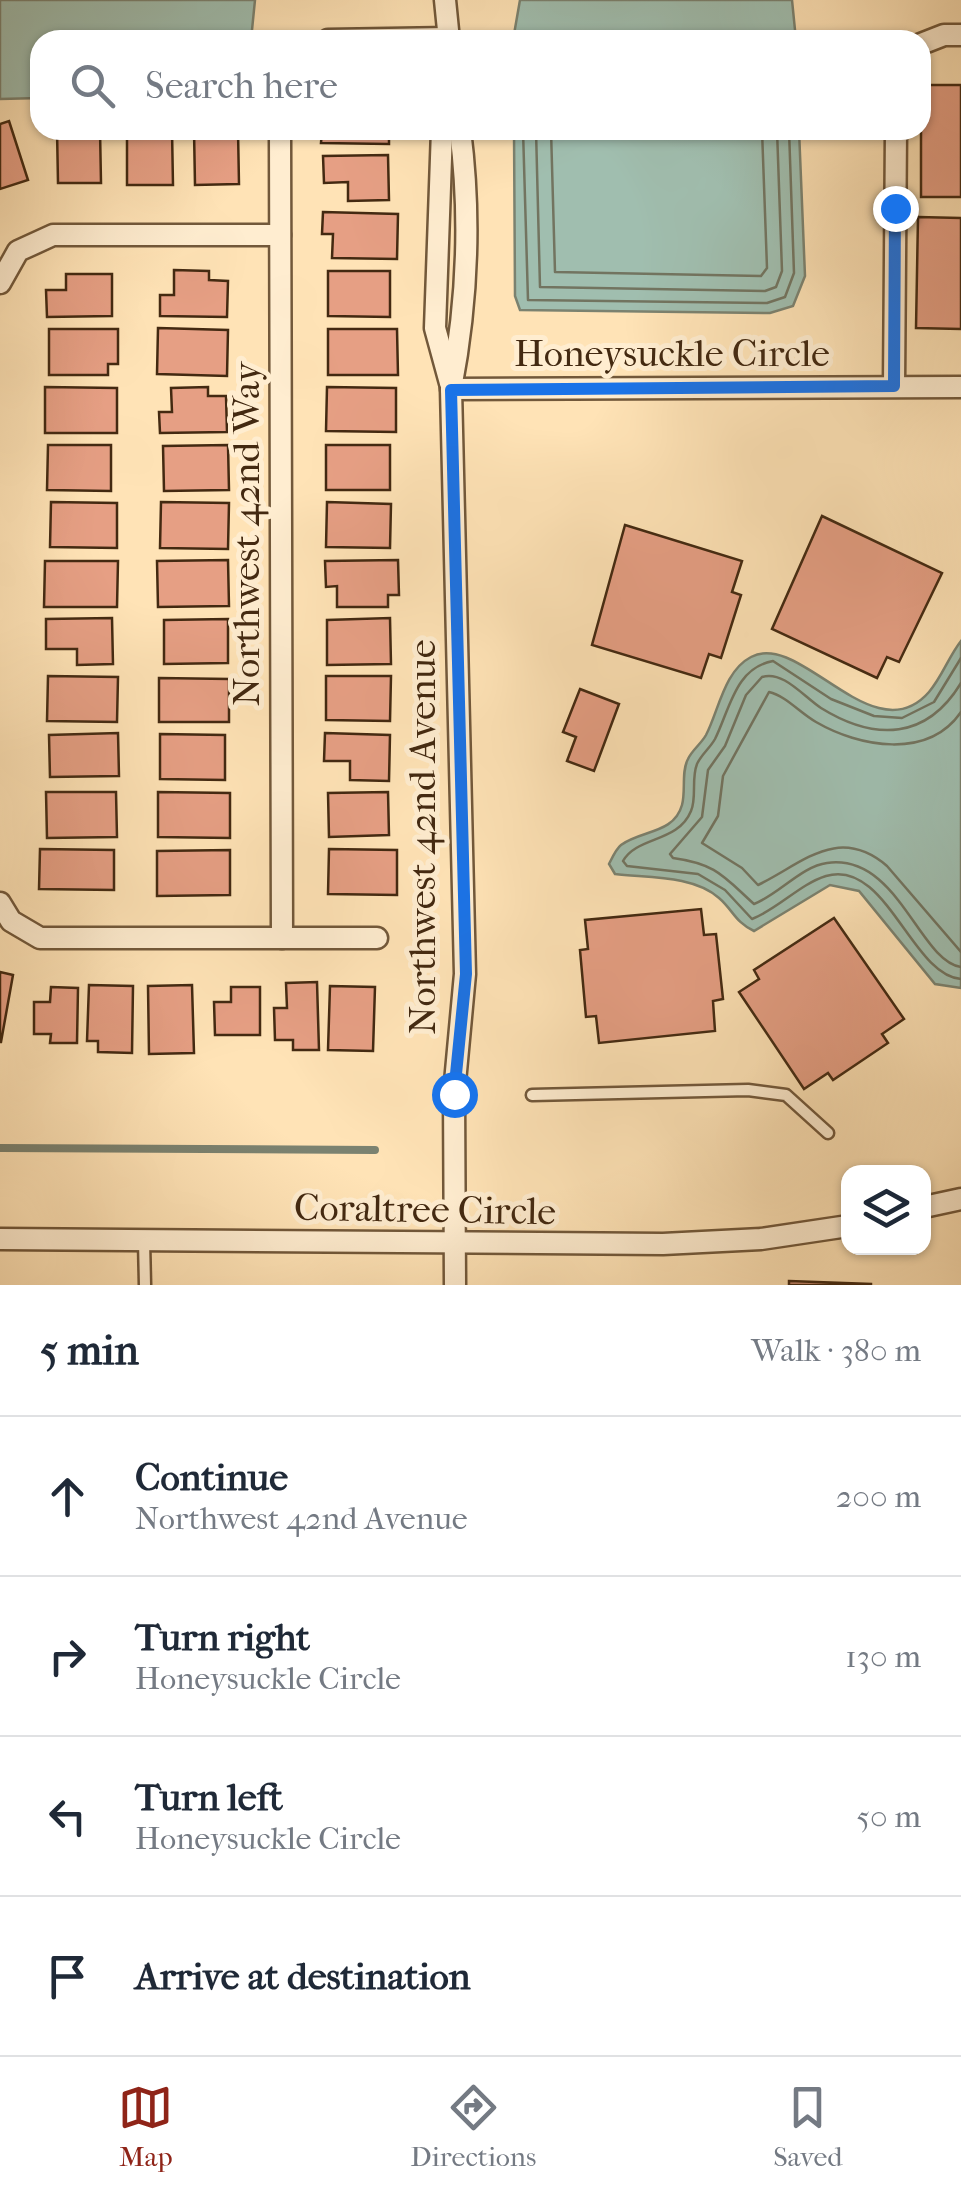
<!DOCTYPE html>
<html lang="en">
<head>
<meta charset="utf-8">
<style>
	body { margin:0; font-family:"IM FELL French Canon",serif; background:#f2f2f3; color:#1f2937 }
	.controls { position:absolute; right:30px; bottom:30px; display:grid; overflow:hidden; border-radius:20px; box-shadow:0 2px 8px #0004 }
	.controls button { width:90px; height:90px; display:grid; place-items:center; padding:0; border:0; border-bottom:2px solid #e0e1e3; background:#fff; color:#1f2937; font:50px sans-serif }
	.stop { position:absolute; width:30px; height:30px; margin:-22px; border:8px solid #1a73e8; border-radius:50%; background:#fff }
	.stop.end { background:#1a73e8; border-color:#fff; box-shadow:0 2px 10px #0008 }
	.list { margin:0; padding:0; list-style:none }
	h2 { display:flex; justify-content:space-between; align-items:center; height:130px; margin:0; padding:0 40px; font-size:42px }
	h2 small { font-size:32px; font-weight:400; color:#747a83 }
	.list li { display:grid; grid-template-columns:65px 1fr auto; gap:30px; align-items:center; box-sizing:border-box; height:160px; padding:0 40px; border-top:2px solid #e0e1e3 }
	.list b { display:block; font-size:38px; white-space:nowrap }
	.list p { margin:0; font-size:32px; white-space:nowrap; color:#747a83 }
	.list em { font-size:32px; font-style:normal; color:#747a83 }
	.icon { flex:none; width:55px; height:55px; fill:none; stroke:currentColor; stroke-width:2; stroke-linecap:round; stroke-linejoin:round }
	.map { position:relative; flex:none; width:961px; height:1285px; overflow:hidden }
	.search { position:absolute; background:#fff; box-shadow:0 2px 8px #0004; left:30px; right:30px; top:30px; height:110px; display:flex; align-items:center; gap:25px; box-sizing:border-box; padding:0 35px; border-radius:30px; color:#747a83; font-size:38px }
	.sheet { height:770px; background:#fff }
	nav { display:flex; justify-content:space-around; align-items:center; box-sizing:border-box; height:140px; border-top:2px solid #e0e1e3; background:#fff; font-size:28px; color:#747a83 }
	nav a { display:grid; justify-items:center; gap:5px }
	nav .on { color:#8f2418 }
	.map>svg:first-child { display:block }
</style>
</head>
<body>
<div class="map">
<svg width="961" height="1285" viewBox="0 0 961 1285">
	<rect width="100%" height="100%" fill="#ffe3b6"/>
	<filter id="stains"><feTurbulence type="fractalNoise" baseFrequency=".002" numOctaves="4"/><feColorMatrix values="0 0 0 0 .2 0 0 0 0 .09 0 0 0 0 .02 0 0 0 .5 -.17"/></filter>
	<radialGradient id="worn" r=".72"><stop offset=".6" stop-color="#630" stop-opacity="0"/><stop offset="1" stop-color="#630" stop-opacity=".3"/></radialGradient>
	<g fill="#a0beaf" stroke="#7b8270" stroke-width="2.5">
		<polygon points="0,0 255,0 251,40 40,40 40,98 0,99"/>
		<polygon points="520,0 792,0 796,40 513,40"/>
		<polygon points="514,130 799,130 805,276 793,306 770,313 520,310 515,296"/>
		<path d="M 961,641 L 961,988 L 935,984 L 859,891 L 830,885 L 754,931 C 735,922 733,910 719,898 C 693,875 647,878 615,874 L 609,864 C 612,858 616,849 621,845 C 641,830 674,834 682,805 C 686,791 681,772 688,759 C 692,750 701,744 706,735 C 719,710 724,671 751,657 C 800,630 874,755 929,692 C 942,677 949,656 961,641 Z"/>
	</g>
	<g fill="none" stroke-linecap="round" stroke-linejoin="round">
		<g stroke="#727460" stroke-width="2.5">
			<polyline points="523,130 528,300 767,303 785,297 794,273 789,130"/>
			<polyline points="536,130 540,287 765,291 776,287 782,271 777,130"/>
			<polyline points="551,130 555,272 761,276 767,268 762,130"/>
			<path d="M 961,658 L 934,702 L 902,718 L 874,716 L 831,699 L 773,661 C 735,668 730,709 715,739 C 710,748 701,755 697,764 C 691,779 697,797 691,811 C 678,843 637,836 623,861 L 627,866 L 698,874 L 725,890 L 752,919 C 778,909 800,884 826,876 C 886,858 912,976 961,979"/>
			<path d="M 961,683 C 927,739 876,742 821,708 C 804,697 783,670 762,677 L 746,695 L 725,746 L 708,770 L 702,817 L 670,854 L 673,858 C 717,864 724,877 754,904 C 778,895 802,866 827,863 C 898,853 919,961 961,967"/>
			<path d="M 961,712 C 928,760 859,747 816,722 C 800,713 786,696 769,692 L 723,776 L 718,816 L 702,843 L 742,868 L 758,885 C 802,864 838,824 887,866 L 961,952"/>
		</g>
		<polyline stroke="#7b8270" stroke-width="8" points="0,1148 375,1150"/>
	</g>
	<g fill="#e69f84" stroke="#432911" stroke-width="2.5">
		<rect x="921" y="85" width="40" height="112"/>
		<polygon points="9,121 28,180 0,189 0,124"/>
		<polygon points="57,130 100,130 101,183 58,183"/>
		<polygon points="127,130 172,130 173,185 127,185"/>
		<polygon points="194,130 238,130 239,184 195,185"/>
		<polygon points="322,130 389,130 389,144 321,143"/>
		<polygon points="388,155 389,200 348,201 348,182 324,183 323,156"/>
		<polygon points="323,212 398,214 397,259 332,258 333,234 322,234"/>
		<polygon points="918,217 961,218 961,329 916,328"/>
		<polygon points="174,270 209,271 209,280 228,281 227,317 160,316 160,295 174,295"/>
		<polygon points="328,271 390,271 390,317 328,316"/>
		<polygon points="66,274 112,274 112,316 47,317 46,290 66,290"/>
		<polygon points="158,328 228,330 227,376 157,374"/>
		<polygon points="49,329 118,329 118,364 108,364 108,375 49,375"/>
		<polygon points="328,329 397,329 398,375 328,375"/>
		<polygon points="45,387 117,388 117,433 45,433"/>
		<polygon points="208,387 208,396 226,396 227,432 160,433 159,412 172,412 171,388"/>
		<polygon points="327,387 396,388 396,432 326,431"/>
		<polygon points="48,445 111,445 111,491 47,490"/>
		<polygon points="228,445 229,490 164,491 163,446"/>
		<rect x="326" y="445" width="64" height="45"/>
		<polygon points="51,502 117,503 117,548 50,547"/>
		<polygon points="161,502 229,503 228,549 160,548"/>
		<polygon points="327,502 391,504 390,548 326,547"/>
		<polygon points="822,516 942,573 899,662 887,657 877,678 772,629"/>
		<polygon points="625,525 742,561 732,592 741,595 721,658 709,654 701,678 592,645"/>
		<polygon points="228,560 229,606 158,607 157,561"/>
		<polygon points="398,560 399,595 388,595 388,607 337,607 337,586 326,587 325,561"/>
		<polygon points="45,561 118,561 117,607 44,607"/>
		<polygon points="112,618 113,664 77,665 77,649 46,649 46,619"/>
		<polygon points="390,618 391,664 327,665 327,620"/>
		<polygon points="228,619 228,663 164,664 164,620"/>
		<polygon points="48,676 118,677 117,722 47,721"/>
		<polygon points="326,676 391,676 390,721 326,720"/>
		<polygon points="159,678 229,679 229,722 159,722"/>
		<polygon points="580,689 619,704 594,771 567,761 576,737 563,732"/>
		<polygon points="118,733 119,776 50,777 49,735"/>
		<polygon points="325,733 390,735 389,781 350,780 350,761 324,761"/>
		<polygon points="160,734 225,735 225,780 160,779"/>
		<polygon points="46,792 116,792 117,837 47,838"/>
		<polygon points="158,792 230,793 230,838 158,837"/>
		<polygon points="388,792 389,835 329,837 328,793"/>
		<polygon points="40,849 114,850 114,890 39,889"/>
		<polygon points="329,849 397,850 397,895 328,894"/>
		<polygon points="230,850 230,895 157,896 157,851"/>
		<polygon points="701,909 704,935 716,934 723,999 713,1001 715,1031 599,1043 596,1016 586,1017 580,950 588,949 585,920"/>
		<polygon points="834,918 904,1019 882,1034 888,1043 833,1080 828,1073 804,1089 739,992 759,979 754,970"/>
		<polygon points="0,972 13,975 1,1042 0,1042"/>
		<polygon points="317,982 319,1050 293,1050 293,1040 275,1040 274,1008 287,1008 286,983"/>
		<polygon points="89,985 133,986 132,1053 98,1052 98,1041 87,1041"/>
		<polygon points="192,985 194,1053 149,1054 148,986"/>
		<polygon points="330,986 375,987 373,1051 328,1050"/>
		<polygon points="51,987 78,988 77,1043 50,1043 51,1034 34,1034 34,1002 50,1002"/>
		<polygon points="231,987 260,987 260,1035 215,1035 214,1002 231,1002"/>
		<polygon points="789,1281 871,1284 871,1285 789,1285"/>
	</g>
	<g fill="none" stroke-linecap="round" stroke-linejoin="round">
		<g stroke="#72583a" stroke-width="15">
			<g id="lane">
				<polyline points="532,1095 748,1090 786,1095 828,1133"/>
				<polyline points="144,1241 145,1285"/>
			</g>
		</g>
		<g stroke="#72583a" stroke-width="25">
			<g id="street">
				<polyline points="445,0 449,40"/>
				<polyline points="328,40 449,38"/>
				<polyline points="921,44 944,35 961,35"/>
				<polyline points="280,130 282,938"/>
				<polyline points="442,130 435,328 450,383"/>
				<polyline points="0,283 18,251 53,235 280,235"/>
				<polyline points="894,386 896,130"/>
				<polyline points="451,389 961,387"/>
				<polyline points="0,903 11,921 40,938 377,938"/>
				<polyline points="924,1207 961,1199"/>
				<polyline points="0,1239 663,1244 761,1239 848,1226"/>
				<path d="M 455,1285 L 454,1093 L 465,974 L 451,389 C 467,305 471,215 460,130"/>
			</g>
		</g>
		<use href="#lane" stroke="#ffedd0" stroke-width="10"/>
		<use href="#street" stroke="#ffedd0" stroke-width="20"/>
	</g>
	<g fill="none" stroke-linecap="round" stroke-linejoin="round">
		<polyline stroke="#1a73e8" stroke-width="12" points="454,1094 466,974 451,390 894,386 895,208"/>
	</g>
	<g text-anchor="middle" stroke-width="10" stroke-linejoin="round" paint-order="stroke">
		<g font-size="38" fill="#432911" stroke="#ffedd0">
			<text x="672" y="366">Honeysuckle Circle</text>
			<text transform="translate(246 534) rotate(-90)" y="13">Northwest 42nd Way</text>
			<text transform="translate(422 837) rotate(-90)" y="13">Northwest 42nd Avenue</text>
			<text transform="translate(425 1209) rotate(1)" y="13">Coraltree Circle</text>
		</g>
	</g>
	<rect width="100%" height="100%" filter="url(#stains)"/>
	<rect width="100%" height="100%" fill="url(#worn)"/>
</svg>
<div class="controls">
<button><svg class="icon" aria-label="layers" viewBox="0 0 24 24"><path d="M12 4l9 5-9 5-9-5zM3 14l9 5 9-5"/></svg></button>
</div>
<div class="stop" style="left:454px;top:1094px"></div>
<div class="stop end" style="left:895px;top:208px"></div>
<div class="search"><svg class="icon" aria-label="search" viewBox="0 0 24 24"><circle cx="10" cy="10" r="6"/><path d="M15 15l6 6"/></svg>Search here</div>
</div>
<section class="sheet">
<h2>5 min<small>Walk · 380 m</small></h2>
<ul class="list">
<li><svg class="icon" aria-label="ahead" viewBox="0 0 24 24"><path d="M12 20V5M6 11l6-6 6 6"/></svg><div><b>Continue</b><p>Northwest 42nd Avenue</p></div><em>200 m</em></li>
<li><svg class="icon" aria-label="right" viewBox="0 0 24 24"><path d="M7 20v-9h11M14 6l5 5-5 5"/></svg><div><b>Turn right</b><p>Honeysuckle Circle</p></div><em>130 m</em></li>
<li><svg class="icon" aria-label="left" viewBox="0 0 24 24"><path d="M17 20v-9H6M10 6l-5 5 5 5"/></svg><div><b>Turn left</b><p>Honeysuckle Circle</p></div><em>50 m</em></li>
<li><svg class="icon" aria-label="arrive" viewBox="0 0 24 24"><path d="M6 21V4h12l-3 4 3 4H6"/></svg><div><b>Arrive at destination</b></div></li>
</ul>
</section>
<nav>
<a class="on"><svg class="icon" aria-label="map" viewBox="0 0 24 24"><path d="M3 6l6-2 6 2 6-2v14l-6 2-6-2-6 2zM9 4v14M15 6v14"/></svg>Map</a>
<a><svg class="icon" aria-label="directions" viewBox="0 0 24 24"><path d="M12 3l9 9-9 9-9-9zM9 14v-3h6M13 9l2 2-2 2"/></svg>Directions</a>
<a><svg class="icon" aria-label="saved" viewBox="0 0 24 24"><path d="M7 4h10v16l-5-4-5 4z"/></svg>Saved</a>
</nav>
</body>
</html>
